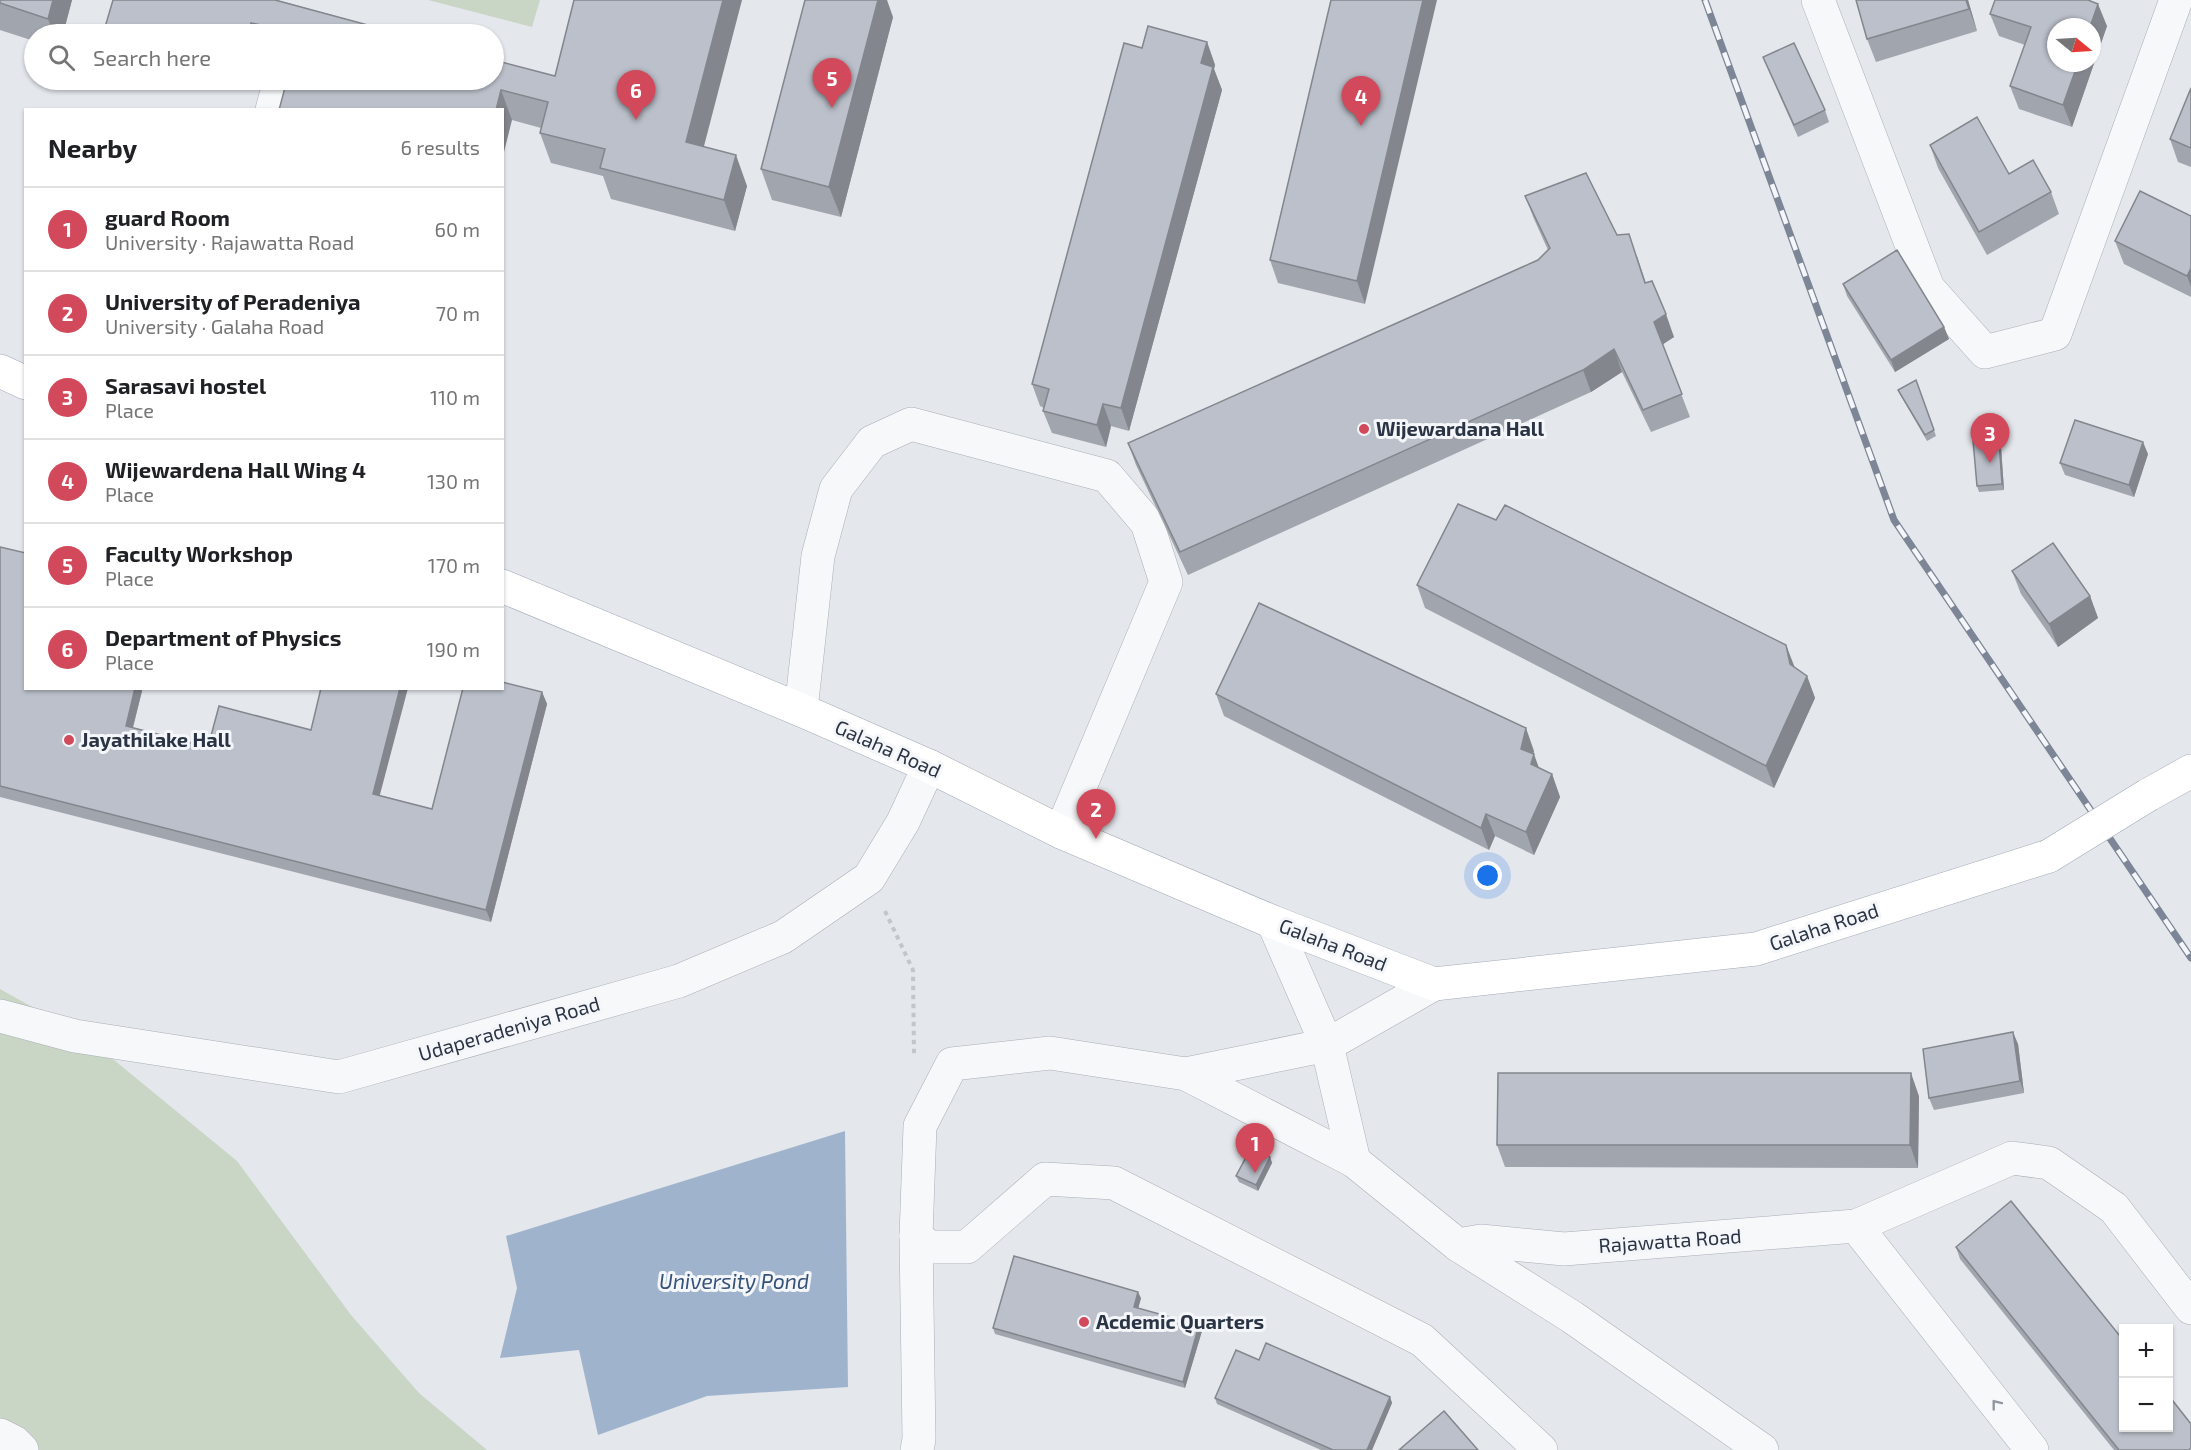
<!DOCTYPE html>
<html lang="en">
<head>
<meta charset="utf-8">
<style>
	body { margin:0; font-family:"Exo 2",sans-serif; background:#f2f2f2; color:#202124 }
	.controls { position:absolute; right:18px; bottom:18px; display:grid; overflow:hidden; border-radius:0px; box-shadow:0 2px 4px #0004 }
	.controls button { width:54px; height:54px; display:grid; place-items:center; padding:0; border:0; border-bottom:2px solid #e0e0e0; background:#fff; color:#202124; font:30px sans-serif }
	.compass { position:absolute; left:2047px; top:18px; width:54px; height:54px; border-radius:50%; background:#fff; box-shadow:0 2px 4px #0004; rotate:108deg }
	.you { position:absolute; left:1488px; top:876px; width:21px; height:21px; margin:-15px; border:4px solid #fff; border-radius:50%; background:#1a73e8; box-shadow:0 0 0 9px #1a73e833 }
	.badge { display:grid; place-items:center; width:39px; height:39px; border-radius:50%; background:#d1495b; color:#fff; font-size:20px; font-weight:700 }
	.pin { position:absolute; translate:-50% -50px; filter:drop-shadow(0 2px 3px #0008) }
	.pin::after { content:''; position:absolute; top:32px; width:21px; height:18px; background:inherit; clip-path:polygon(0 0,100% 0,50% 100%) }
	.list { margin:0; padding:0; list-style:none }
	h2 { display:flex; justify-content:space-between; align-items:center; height:78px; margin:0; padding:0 24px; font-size:26px }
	h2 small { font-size:20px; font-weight:400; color:#757577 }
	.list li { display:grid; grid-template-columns:39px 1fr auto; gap:18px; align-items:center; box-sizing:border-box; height:84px; padding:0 24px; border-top:2px solid #e0e0e0 }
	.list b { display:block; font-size:22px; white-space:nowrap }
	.list p { margin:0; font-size:20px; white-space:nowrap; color:#757577 }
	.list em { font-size:20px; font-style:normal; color:#757577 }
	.icon { flex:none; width:33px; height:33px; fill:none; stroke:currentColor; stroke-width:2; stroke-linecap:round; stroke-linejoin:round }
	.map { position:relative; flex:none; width:2191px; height:1450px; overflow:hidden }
	.search { position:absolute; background:#fff; box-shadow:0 2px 4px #0004; left:24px; top:24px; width:480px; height:66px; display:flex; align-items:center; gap:15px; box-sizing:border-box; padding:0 21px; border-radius:33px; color:#757577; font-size:22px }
	.panel { position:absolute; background:#fff; box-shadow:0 2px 4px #0004; left:24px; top:108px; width:480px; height:582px; border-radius:0px }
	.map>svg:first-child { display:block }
</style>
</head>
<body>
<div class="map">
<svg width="2191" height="1450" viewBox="0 0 2191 1450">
	<rect width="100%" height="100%" fill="#e4e7ec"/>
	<g fill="#c9d6c5">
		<polygon points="428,0 540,0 532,27"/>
		<polygon points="0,989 86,1037 237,1161 351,1315 419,1393 487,1450 0,1450"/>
	</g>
	<polygon fill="#9fb4cc" points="845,1131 848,1387 707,1396 598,1435 579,1350 500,1358 517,1288 506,1236"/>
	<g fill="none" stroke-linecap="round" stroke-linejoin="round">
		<g stroke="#a9aeb7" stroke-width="34">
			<g id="minor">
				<polyline points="1818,0 1928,288 1985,352 2055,334 2176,0"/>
				<polyline points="272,110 280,80"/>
				<polyline points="801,710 818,556 836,489 872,442 911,424 1107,476 1147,523 1166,582 1061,832"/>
				<polyline points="1273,922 1327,1045 1354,1161 1458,1245 1481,1241 1564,1249 1856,1226 2012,1158 2049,1163 2114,1208 2191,1308"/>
				<polyline points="0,1016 75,1036 339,1077 679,981 783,937 869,878 903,822 929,766"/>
				<polyline points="1186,1074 1327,1045 1434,984"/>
				<polyline points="1856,1226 2032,1450"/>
				<polyline points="916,1236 929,1247 967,1247 1045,1179 1114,1183 1422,1340 1541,1450"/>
				<polyline points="1458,1245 1572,1317 1762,1450"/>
				<polyline points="0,1435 14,1442 22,1450"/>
				<polyline points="917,1450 919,1439 916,1236 920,1126 952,1064 1050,1053 1186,1074 1354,1161"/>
			</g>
		</g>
		<g stroke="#a3abb8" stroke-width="34">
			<g id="major">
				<polyline points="0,371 26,383"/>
				<polyline points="502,586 801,710 929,766 1061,832 1273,922 1434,984 1756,949 2049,856"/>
				<polyline points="2148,795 2191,771"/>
			</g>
		</g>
		<polyline stroke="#c2c5cb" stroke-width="4" stroke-dasharray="4.5 4.5" stroke-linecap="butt" points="885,911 913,970 914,1054"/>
		<use href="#minor" stroke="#f7f8fa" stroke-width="33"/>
		<use href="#major" stroke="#fff" stroke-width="33"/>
		<g stroke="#7d8696" stroke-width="7">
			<polyline id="rail" points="1705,0 1894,520 2191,958"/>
		</g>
		<use href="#rail" stroke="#f4f6f9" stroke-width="4.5" stroke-dasharray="14" stroke-linecap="butt"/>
		<g stroke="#a3abb8" stroke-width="34" stroke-linecap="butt">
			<polyline id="major-bridge" points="2049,856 2148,795"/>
		</g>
		<use href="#major-bridge" stroke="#fff" stroke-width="33"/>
	</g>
	<g fill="#a1a5ae">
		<polygon points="0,0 72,0 63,34 34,34 34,41 0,30"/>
		<polygon points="113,0 277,0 401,34 103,34"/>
		<polygon points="1331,0 1365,304 1278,283 1270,260"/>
		<polygon points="1968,0 1977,31 1876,62 1867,39"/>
		<polygon points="1990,14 2107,26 2072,127 2019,109 2010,86 2025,45 1999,36"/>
		<polygon points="893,17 841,217 772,200 761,169"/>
		<polygon points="1207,42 1215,65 1214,69 1222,90 1129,431 1111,426 1106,447 1052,433 1043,411 1044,408 1040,406 1032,384 1142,48"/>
		<polygon points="1763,57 1825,110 1829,122 1798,137 1768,69"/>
		<polygon points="555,76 704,147 747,186 735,231 611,199 603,176 551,163 540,133 541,128 512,120 279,110"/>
		<polygon points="162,80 197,80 194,87"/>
		<polygon points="241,80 255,80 254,83"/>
		<polygon points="2191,88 2191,167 2178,162 2170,139"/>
		<polygon points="1930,145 2009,174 2051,192 2059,214 1987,255 1938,168"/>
		<polygon points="1525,196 1617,235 1637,256 1646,283 1674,337 1662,344 1690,417 1651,432 1622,372 1591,392 1188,575 1136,465 1128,443 1538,260 1548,250 1534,219"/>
		<polygon points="2191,216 2191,297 2124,264 2115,241"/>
		<polygon points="1843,284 1944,327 1949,339 1895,372 1847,296"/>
		<polygon points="1916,380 1936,436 1927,441 1901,396 1898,390"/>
		<polygon points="2000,433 2004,490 1979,492 1977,486"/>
		<polygon points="2148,454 2134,497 2065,475 2060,463"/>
		<polygon points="0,548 26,688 142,691 133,728 380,795 432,809 542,692 547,704 491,922 0,797"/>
		<polygon points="2012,571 2090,596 2098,618 2058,647 2021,594"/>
		<polygon points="1417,585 1786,645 1794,667 1807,676 1815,698 1774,788 1425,608"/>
		<polygon points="1216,694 1534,751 1533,754 1539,768 1552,774 1560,797 1534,855 1495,836 1489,850 1224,716"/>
		<polygon points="2018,1044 2024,1093 1934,1110 1929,1098"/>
		<polygon points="1919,1096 1918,1168 1505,1167 1497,1145"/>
		<polygon points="1270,1157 1272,1163 1258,1191 1239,1182 1236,1176"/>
		<polygon points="1956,1247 2191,1450 2114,1450 1960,1259"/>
		<polygon points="1141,1298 1138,1308 1202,1331 1185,1388 995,1334 993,1328"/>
		<polygon points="1390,1397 1392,1403 1372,1450 1321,1450 1217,1404 1215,1398"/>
	</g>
	<g fill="#83868d">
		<polygon points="53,0 72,0 63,34 54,34 48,19"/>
		<polygon points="723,0 742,0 697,173 686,142"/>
		<polygon points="878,0 887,0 893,17 841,217 829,187"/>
		<polygon points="1423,0 1437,0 1365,304 1357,281"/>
		<polygon points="1966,0 1968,0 1977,31 1969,9"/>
		<polygon points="2098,4 2107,26 2072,127 2063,105 2078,63 2092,63 2092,27 2090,27"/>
		<polygon points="251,23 256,34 248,34"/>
		<polygon points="1207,42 1215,65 1214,69 1222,90 1129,431 1121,408 1201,63"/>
		<polygon points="192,80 197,80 194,87"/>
		<polygon points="501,90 512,120 502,160 502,110 496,110"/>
		<polygon points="736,155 747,186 735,231 724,200"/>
		<polygon points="2191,268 2191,287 2187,276"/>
		<polygon points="1666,314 1674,337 1662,345 1654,322"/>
		<polygon points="1944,327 1949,339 1895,372 1891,360"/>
		<polygon points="1614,349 1622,372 1591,392 1583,370"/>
		<polygon points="1103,404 1111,426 1106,447 1097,425"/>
		<polygon points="1998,427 2000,433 2004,490 2002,484"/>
		<polygon points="2143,442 2148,454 2134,497 2129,485"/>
		<polygon points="2090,596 2098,618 2058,647 2049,624"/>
		<polygon points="1786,645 1795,668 1790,664"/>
		<polygon points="1807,676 1815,698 1774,788 1766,766"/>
		<polygon points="135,688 141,688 142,691 130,738 126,726"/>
		<polygon points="400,688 408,688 377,806 373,794"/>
		<polygon points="542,692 547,704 491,922 486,910"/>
		<polygon points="1526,728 1534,751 1532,760 1534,754 1542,777 1539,786 1521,749"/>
		<polygon points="1552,774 1560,797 1534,855 1526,832"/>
		<polygon points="1486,814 1495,836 1489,850 1481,828"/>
		<polygon points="2013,1032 2018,1044 2024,1093 2020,1081"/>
		<polygon points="1911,1073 1919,1096 1918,1168 1910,1145"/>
		<polygon points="1270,1157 1272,1163 1258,1191 1256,1185"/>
		<polygon points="1138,1292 1141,1298 1137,1313 1134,1307"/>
		<polygon points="1199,1325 1202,1331 1185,1388 1183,1382"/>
		<polygon points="1390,1397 1392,1403 1372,1450 1367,1450"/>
	</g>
	<g fill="#bbc0ca" stroke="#83868d" stroke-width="1.5">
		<polygon points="0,0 53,0 48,19 0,3"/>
		<polygon points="113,0 275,0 401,34 298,34 299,33 251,23 248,34 103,34"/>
		<polygon points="574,0 723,0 686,142 736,155 724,200 600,168 605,149 540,133 548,102 501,90 496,110 279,110 287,80 494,80 494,60 555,76"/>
		<polygon points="805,0 878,0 829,187 761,169"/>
		<polygon points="1331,0 1423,0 1357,281 1270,260"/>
		<polygon points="1856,0 1966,0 1969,9 1867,39"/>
		<polygon points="1995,0 2088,0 2098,4 2090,27 2056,27 2056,63 2078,63 2063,105 2010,86 2031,27 1990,14"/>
		<polygon points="1148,26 1207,42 1201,63 1213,67 1121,408 1103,404 1097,425 1043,411 1049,389 1032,384 1124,43 1142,48"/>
		<polygon points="1794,43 1825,110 1794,125 1763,57"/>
		<polygon points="2191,88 2191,148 2170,139"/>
		<polygon points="1977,117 2009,174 2033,160 2051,192 1979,232 1930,145"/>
		<polygon points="1586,173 1617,235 1629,234 1645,283 1652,281 1666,314 1654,322 1682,394 1643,410 1614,349 1583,370 1180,552 1128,443 1538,260 1550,248 1525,196"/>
		<polygon points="2140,191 2191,216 2191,268 2187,276 2115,241"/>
		<polygon points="1897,250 1944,327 1891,360 1843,284"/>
		<polygon points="1916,380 1934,430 1925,435 1898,390"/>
		<polygon points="2075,420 2143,442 2129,485 2060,463"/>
		<polygon points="1998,427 2002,484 1977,486 1972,429"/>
		<polygon points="1458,504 1496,520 1505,505 1786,645 1790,664 1807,676 1766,766 1417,585"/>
		<polygon points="2053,543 2090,596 2049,624 2012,571"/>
		<polygon points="0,547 26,553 26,688 135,688 126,726 208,747 219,706 311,730 321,688 400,688 373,794 432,809 463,688 502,688 502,682 542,692 486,910 0,786"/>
		<polygon points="1259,603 1526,728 1521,749 1534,754 1531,764 1552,774 1526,832 1486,814 1481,828 1216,694"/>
		<polygon points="2013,1032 2020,1081 1929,1098 1923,1049"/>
		<polygon points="1498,1073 1911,1073 1910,1145 1497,1145"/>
		<polygon points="1251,1148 1270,1157 1256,1185 1236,1176"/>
		<polygon points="2011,1201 2124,1341 2124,1428 2169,1428 2169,1396 2191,1424 2191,1448 2189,1450 2119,1450 1956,1247"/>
		<polygon points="1014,1256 1138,1292 1134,1307 1199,1325 1183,1382 993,1328"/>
		<polygon points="1266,1343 1390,1397 1367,1450 1333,1450 1215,1398 1236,1350 1259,1360"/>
		<polygon points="1444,1411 1478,1450 1399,1450"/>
	</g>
	<defs><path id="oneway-chevron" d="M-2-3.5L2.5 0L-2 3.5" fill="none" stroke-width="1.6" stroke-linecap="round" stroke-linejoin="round" transform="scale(1.5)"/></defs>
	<use stroke="#9196a0" href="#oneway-chevron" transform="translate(1996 1404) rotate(-128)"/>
	<g fill="#d1495b" stroke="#f4f6f9" stroke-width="2">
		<circle cx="1364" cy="429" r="6"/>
		<circle cx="69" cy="740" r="6"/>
		<circle cx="1084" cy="1322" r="6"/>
	</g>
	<g text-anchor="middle" stroke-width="6" stroke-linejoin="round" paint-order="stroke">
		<g font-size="20" font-weight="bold" fill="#2b3445" stroke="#f4f6f9" text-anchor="start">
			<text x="1376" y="436">Wijewardana Hall</text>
			<text x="81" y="747">Jayathilake Hall</text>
			<text x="1096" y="1329">Acdemic Quarters</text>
		</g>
		<g font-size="20" fill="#2b3445" stroke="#f4f6f9">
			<text transform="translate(888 749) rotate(24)" y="7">Galaha Road</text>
			<text transform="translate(1824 927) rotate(-18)" y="7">Galaha Road</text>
			<text transform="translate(1333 945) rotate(21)" y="7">Galaha Road</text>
			<text transform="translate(509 1029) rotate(-16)" y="7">Udaperadeniya Road</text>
			<text transform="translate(1670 1241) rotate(-4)" y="7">Rajawatta Road</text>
		</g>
		<g font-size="21" font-style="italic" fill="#34527a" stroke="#f4f6f9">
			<text x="734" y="1289">University Pond</text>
		</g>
	</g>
</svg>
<div class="controls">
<button>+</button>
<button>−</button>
</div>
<svg class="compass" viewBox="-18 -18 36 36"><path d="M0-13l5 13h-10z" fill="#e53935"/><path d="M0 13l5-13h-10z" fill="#757577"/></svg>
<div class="you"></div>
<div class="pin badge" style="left:1255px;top:1173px">1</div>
<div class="pin badge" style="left:1096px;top:839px">2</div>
<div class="pin badge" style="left:1990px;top:463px">3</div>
<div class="pin badge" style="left:1361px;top:126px">4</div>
<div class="pin badge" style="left:832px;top:108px">5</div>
<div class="pin badge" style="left:636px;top:120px">6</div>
<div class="search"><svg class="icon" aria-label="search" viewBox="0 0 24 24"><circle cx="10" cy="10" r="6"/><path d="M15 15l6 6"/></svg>Search here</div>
<section class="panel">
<h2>Nearby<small>6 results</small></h2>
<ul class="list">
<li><span class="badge">1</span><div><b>guard Room</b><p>University · Rajawatta Road</p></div><em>60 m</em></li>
<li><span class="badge">2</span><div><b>University of Peradeniya</b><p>University · Galaha Road</p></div><em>70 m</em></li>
<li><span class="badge">3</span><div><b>Sarasavi hostel</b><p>Place</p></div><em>110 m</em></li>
<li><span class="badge">4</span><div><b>Wijewardena Hall Wing 4</b><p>Place</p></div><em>130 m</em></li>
<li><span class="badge">5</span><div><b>Faculty Workshop</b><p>Place</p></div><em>170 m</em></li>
<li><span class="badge">6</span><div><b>Department of Physics</b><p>Place</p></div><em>190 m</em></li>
</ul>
</section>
</div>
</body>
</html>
